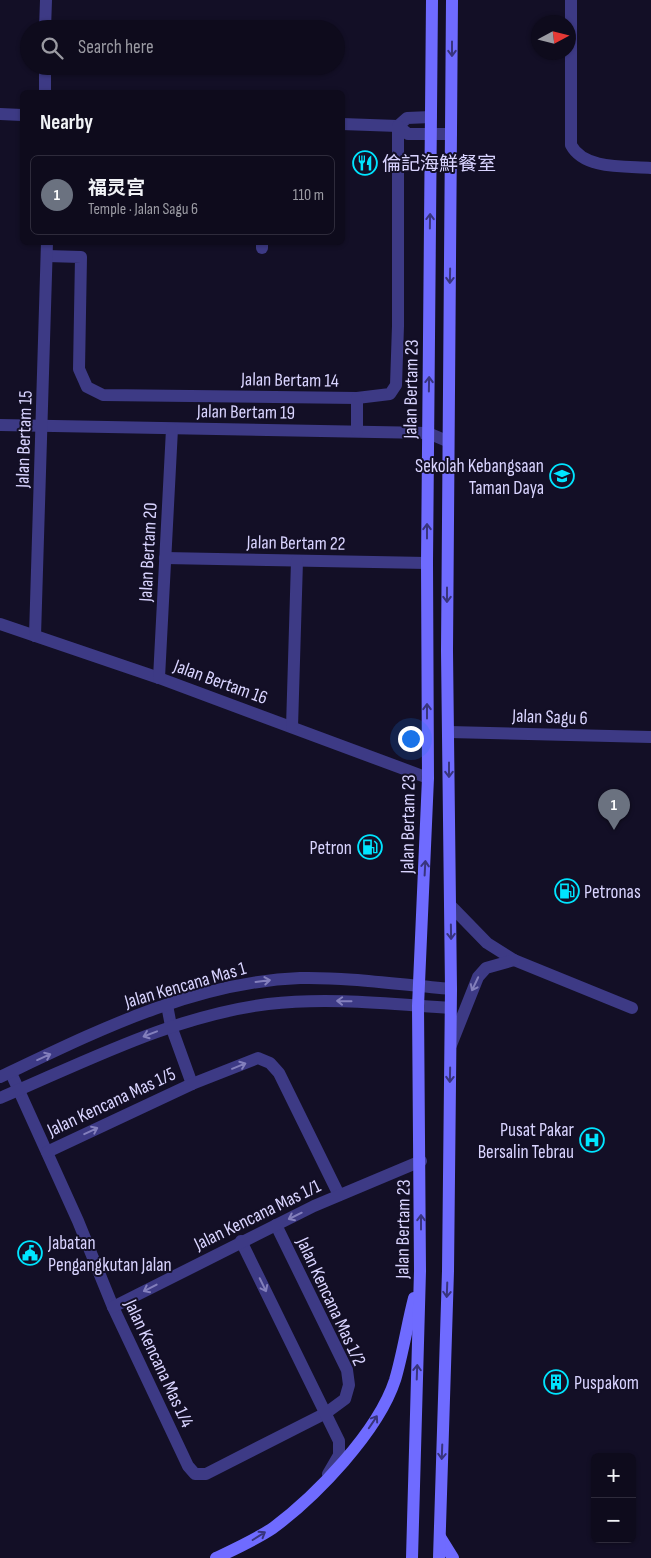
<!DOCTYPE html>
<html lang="en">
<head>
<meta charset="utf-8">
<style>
	body { margin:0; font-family:"Sofia Sans Condensed","Noto Sans SC",sans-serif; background:#171425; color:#f1f3f6 }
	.controls { position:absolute; right:15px; bottom:15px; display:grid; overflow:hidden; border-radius:8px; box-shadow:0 1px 4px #0004 }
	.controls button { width:45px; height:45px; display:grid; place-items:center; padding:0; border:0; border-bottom:1px solid #2e2b3b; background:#0e0b1c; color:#f1f3f6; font:25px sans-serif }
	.compass { position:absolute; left:531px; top:15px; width:45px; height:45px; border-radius:50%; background:#0e0b1c; box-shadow:0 1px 4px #0004; rotate:83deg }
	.you { position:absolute; left:410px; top:738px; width:18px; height:18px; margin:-12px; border:4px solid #fff; border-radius:50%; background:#1a73e8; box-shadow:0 0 0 8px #1a73e833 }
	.badge { display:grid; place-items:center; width:32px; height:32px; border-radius:50%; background:#ea580c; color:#fff; font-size:16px; font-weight:700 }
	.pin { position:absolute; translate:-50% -41px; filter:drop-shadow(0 1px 2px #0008) }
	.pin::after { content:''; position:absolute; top:26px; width:18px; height:15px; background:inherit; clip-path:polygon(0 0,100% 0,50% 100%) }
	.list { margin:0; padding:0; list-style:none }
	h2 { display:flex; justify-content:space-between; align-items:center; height:65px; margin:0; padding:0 20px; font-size:21px }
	h2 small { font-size:16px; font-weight:400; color:#9b9ba3 }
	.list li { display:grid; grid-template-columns:32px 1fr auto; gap:15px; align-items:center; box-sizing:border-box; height:80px; margin:0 10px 10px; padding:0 10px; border:1px solid #2e2b3b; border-radius:8px }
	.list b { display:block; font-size:19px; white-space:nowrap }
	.list p { margin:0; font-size:16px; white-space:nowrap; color:#9b9ba3 }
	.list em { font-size:16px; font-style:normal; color:#9b9ba3 }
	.icon { flex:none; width:28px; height:28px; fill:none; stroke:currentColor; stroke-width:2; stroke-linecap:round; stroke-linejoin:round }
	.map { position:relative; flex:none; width:651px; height:1558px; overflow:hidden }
	.search { position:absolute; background:#0e0b1c; box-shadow:0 1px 4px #0004; left:20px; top:20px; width:325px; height:55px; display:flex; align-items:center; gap:12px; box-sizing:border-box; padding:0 18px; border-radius:28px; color:#9b9ba3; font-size:19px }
	.panel { position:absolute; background:#0e0b1c; box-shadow:0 1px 4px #0004; left:20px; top:90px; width:325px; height:155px; border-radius:8px }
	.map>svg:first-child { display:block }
</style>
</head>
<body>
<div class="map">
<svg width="651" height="1558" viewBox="0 0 651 1558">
	<rect width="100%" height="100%" fill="#130f26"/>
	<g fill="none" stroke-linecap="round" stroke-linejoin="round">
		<g stroke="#3d3a85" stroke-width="12">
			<path d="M 571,0 L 571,145 C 584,170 626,166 651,168"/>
			<polyline points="45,29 46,0"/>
			<polyline points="45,92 45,66"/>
			<polyline points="0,114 22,115"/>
			<polyline points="342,124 398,126 408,134 451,134"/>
			<polyline points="398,126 407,118 431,117"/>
			<polyline points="262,248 262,242"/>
			<polyline points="47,256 81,257 79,369 87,387 103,395 357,398 390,394 396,385 398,326 398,126"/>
			<polyline points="0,425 428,433 447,441"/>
			<polyline points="357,431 357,398"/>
			<polyline points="165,558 427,563"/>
			<polyline points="0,624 159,678 428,778"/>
			<polyline points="35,636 47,242"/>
			<polyline points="159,678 172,429"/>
			<polyline points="292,727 297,561"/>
			<polyline points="449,732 651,737"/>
			<polyline points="450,905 487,943 514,960 632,1008"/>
			<polyline points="167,1005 171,1026 192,1084"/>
			<polyline points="451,1045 478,977 486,968 514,960"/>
			<polyline points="11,1073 78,1221 113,1307 188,1466 195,1474 206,1474 326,1413 345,1399 349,1385 347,1370 276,1225"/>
			<path d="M 0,1077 C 95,1032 193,982 300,978 C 351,977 401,985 451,989"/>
			<path d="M 0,1098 C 87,1061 173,1016 268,1004 C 329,997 390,1004 450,1008"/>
			<polyline points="47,1152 192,1084 258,1058 270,1063 279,1073 339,1195"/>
			<polyline points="241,1241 339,1441 339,1455 328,1474"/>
			<polyline points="113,1307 314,1206 421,1161"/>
		</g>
		<g stroke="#6f6bff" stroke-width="12">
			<polyline points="440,1537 453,1558"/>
			<path d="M 216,1558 C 235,1549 255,1540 273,1528 C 316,1496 378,1432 395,1380 C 403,1353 407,1325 414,1298"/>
			<polyline points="412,1558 420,1271 418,1006 428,778 427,563 432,0"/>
			<polyline points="439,1558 448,1271 451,989 447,651 452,0"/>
		</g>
	</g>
	<defs><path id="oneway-shaft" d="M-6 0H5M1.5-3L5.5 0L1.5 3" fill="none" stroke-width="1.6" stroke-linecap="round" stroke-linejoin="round" transform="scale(1.25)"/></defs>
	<g stroke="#38347d">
		<use href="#oneway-shaft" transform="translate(452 49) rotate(90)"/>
		<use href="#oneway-shaft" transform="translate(430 221) rotate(-89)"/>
		<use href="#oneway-shaft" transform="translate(450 276) rotate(91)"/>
		<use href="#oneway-shaft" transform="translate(429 384) rotate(-89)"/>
		<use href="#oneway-shaft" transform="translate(427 531) rotate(-90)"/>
		<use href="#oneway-shaft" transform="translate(447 595) rotate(90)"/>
		<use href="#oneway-shaft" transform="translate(427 711) rotate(-90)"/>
		<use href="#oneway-shaft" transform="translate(449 770) rotate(90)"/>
		<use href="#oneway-shaft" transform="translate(425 868) rotate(-87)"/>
		<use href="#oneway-shaft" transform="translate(451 932) rotate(89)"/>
		<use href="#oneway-shaft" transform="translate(450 1075) rotate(91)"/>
		<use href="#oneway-shaft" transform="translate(421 1222) rotate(-90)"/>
		<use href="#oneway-shaft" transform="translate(447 1290) rotate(92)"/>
		<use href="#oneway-shaft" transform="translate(417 1372) rotate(-88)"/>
		<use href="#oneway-shaft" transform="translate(373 1422) rotate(-56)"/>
		<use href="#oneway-shaft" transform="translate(442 1452) rotate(92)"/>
		<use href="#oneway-shaft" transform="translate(259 1536) rotate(-32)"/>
	</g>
	<g stroke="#837fbc">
		<use href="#oneway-shaft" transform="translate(263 981) rotate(-7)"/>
		<use href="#oneway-shaft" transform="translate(475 984) rotate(115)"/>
		<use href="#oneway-shaft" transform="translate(344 1001) rotate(-179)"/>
		<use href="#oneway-shaft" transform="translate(150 1034) rotate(159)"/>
		<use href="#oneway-shaft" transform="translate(44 1057) rotate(-24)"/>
		<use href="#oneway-shaft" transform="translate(239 1066) rotate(-22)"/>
		<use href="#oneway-shaft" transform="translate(91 1131) rotate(-25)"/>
		<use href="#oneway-shaft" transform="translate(295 1216) rotate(154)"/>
		<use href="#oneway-shaft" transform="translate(263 1285) rotate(64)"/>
		<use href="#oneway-shaft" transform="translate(150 1288) rotate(153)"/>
	</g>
	<defs>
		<g id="restaurant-ring" transform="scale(1.25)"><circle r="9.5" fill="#130f26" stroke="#00e5ff" stroke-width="1.5"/><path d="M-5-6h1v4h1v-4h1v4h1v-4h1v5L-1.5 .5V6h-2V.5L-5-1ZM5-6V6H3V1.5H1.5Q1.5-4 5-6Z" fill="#00e5ff"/></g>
		<g id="school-ring" transform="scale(1.25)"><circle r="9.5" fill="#130f26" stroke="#00e5ff" stroke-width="1.5"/><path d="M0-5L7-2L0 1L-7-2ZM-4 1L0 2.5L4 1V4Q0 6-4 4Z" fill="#00e5ff"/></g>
		<g id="fuel-ring" transform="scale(1.25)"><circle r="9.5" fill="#130f26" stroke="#00e5ff" stroke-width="1.5"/><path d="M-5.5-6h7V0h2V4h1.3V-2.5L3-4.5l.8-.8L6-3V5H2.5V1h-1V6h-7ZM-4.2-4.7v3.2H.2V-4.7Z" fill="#00e5ff"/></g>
		<g id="hospital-ring" transform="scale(1.25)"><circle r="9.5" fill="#130f26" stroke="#00e5ff" stroke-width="1.5"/><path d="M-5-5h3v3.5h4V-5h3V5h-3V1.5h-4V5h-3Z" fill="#00e5ff"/></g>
		<g id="civic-ring" transform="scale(1.25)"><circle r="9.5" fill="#130f26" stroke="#00e5ff" stroke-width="1.5"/><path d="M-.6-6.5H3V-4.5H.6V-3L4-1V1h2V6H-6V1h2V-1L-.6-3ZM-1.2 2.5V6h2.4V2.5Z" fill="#00e5ff"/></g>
		<g id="building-ring" transform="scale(1.25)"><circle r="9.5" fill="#130f26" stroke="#00e5ff" stroke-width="1.5"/><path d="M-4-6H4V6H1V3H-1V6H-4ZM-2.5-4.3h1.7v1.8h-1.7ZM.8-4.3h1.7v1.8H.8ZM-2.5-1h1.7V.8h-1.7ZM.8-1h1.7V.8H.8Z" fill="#00e5ff"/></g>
	</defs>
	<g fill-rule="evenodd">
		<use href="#restaurant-ring" x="365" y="163"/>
		<use href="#school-ring" x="562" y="476"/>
		<use href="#fuel-ring" x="370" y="847"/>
		<use href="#fuel-ring" x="567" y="891"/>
		<use href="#hospital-ring" x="592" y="1140"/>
		<use href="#civic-ring" x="30" y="1253"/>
		<use href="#building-ring" x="556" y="1382"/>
	</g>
	<g text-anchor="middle" stroke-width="4" stroke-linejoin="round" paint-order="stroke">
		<g font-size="19" fill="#d9d4ff" stroke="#130f26" text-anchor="start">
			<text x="382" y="170">倫記海鮮餐室</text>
			<text x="544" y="472" text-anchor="end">Sekolah Kebangsaan<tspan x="544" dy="22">Taman Daya</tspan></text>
			<text x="352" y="854" text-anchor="end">Petron</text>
			<text x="584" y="898">Petronas</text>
			<text x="574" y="1136" text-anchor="end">Pusat Pakar<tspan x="574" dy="22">Bersalin Tebrau</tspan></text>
			<text x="48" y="1249">Jabatan<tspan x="48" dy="22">Pengangkutan Jalan</tspan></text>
			<text x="574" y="1389">Puspakom</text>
		</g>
		<g font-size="19" fill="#d9d4ff" stroke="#130f26">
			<text transform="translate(290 379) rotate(1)" y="7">Jalan Bertam 14</text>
			<text transform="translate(410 389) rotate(-89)" y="7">Jalan Bertam 23</text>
			<text transform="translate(246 411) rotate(1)" y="7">Jalan Bertam 19</text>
			<text transform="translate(23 439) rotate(-88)" y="7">Jalan Bertam 15</text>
			<text transform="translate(296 542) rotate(1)" y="7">Jalan Bertam 22</text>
			<text transform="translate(147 552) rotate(-87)" y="7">Jalan Bertam 20</text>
			<text transform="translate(221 681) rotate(20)" y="7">Jalan Bertam 16</text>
			<text transform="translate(550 716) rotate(2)" y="7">Jalan Sagu 6</text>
			<text transform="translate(407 824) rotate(-89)" y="7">Jalan Bertam 23</text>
			<text transform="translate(185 984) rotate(-16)" y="7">Jalan Kencana Mas 1</text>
			<text transform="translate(111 1101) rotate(-25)" y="7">Jalan Kencana Mas 1/5</text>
			<text transform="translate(257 1214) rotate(-26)" y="7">Jalan Kencana Mas 1/1</text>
			<text transform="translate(402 1229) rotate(-89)" y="7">Jalan Bertam 23</text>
			<text transform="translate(332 1301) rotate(65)" y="7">Jalan Kencana Mas 1/2</text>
			<text transform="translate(160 1363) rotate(65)" y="7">Jalan Kencana Mas 1/4</text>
		</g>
	</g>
</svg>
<div class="controls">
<button>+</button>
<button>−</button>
</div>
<svg class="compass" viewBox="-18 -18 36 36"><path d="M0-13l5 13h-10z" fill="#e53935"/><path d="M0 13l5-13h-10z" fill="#9b9ba3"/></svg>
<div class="you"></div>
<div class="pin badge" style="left:614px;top:830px;background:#6b7280">1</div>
<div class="search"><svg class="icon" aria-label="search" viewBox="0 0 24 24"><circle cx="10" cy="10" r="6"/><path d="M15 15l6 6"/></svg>Search here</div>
<section class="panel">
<h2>Nearby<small></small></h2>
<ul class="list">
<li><span class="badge" style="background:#6b7280">1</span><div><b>福灵宫</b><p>Temple · Jalan Sagu 6</p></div><em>110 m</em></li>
</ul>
</section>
</div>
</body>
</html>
